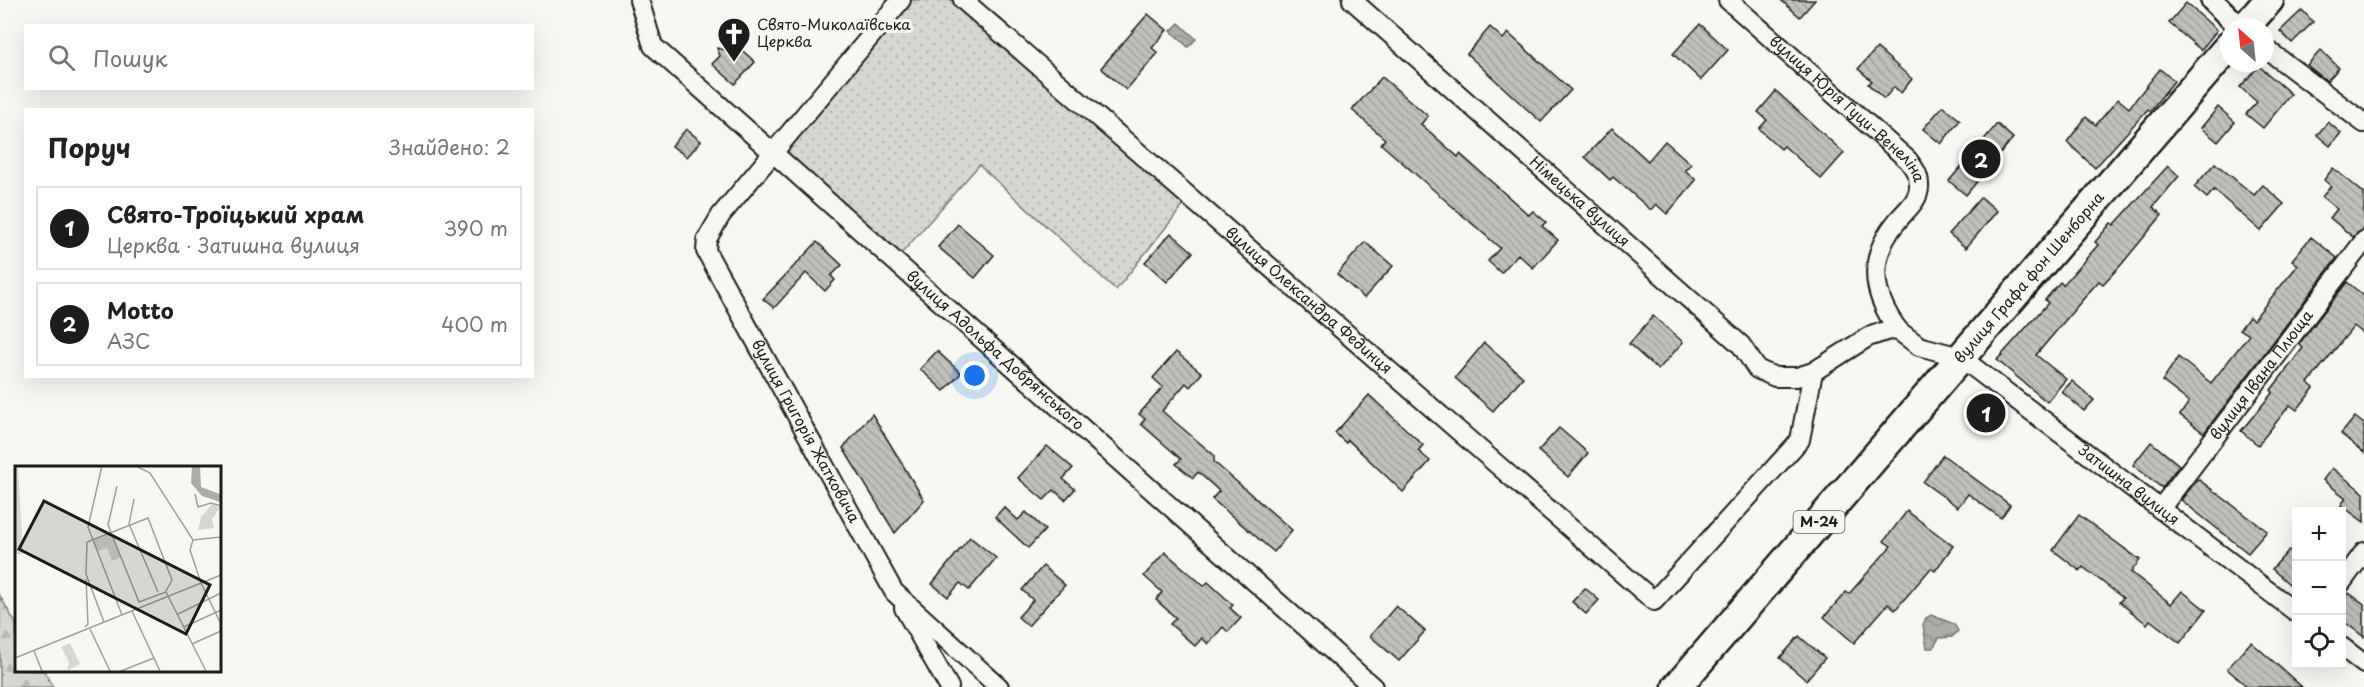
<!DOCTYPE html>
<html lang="uk">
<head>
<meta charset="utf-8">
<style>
	body { margin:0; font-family:"Playpen Sans",sans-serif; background:#f2f2f2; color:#202124 }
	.controls { position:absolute; right:18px; bottom:18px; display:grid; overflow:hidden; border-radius:0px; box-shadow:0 6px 24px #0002 }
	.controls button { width:54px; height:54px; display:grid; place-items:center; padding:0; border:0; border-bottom:2px solid #e0e0e0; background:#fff; color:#202124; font:30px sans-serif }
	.compass { position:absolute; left:2220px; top:18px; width:54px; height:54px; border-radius:50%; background:#fff; box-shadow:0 6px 24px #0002; rotate:333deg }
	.you { position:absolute; left:975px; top:376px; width:21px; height:21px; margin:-15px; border:4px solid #fff; border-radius:50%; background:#1a73e8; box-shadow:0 0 0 9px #1a73e833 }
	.badge { display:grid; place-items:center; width:39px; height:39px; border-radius:50%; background:#1c1c1c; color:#fff; font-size:20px; font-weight:700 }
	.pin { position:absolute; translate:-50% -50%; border:3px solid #fff; box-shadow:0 2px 6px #0006 }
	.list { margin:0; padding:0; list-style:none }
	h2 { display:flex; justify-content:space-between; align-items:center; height:78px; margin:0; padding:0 24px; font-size:26px }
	h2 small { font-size:20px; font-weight:400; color:#757577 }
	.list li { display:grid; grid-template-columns:39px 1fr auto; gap:18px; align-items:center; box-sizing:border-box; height:84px; margin:0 12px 12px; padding:0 12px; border:2px solid #e0e0e0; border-radius:0px }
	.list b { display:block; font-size:22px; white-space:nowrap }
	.list p { margin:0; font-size:20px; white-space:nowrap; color:#757577 }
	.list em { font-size:20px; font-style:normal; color:#757577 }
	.icon { flex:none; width:33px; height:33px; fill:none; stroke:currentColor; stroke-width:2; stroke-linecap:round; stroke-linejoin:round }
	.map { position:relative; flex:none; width:2364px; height:687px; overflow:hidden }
	.search { position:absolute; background:#fff; box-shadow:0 6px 24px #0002; left:24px; top:24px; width:510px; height:66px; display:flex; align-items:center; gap:15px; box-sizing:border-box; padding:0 21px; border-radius:0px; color:#757577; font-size:22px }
	.panel { position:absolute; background:#fff; box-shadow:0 6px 24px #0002; left:24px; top:108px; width:510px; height:270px; border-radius:0px }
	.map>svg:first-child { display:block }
</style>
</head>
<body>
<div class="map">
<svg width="2364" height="687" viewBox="0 0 2364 687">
	<defs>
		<pattern id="grass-dots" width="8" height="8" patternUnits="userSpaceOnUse" patternTransform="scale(1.5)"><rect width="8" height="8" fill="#d6d6d2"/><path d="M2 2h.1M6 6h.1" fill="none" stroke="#b7b7b4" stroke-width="1.8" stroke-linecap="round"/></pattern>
		<pattern id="forest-firs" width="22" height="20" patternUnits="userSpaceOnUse" patternTransform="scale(1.5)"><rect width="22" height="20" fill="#d6d6d2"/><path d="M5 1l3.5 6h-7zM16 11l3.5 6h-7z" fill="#b7b7b4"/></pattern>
		<pattern id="water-waves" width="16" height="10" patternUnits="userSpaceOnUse" patternTransform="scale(1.5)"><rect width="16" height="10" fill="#acaca9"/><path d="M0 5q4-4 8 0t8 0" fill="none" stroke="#939391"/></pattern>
		<pattern id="building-back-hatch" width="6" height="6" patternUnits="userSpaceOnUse" patternTransform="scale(1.5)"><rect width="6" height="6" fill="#c0c0bd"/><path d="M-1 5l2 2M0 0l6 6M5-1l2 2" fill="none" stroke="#a4a4a2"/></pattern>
	</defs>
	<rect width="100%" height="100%" fill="#f6f6f2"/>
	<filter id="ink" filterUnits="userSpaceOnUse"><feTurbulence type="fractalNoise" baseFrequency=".0167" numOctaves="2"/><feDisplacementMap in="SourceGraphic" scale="12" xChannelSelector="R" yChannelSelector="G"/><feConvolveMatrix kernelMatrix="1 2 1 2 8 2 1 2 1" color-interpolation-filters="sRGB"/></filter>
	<g filter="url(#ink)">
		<polygon fill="url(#grass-dots)" stroke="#797977" stroke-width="1.5" points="901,0 963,0 1190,197 1116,290 979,165 894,262 772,154"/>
		<polygon fill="url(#forest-firs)" stroke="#797977" stroke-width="1.5" points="0,596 16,624 16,670 44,671 53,687 0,687"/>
		<g fill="url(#water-waves)" stroke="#727271" stroke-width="1.5">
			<polygon points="1179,23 1196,39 1188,47 1171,31"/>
			<polygon points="1931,615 1954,624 1958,631 1952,637 1939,638 1933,648 1927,648 1923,625 1926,618"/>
		</g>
		<g fill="url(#building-back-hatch)" stroke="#1c1c1c" stroke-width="1.5">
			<polygon points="1781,0 1815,0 1800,17"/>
			<polygon points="2186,3 2217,30 2201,50 2169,23"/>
			<polygon points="2302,10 2313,22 2292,43 2280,31"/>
			<polygon points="1148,14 1167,30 1152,48 1158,53 1126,90 1101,68"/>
			<polygon points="1700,24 1728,50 1701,80 1673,54"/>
			<polygon points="1490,27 1503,39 1508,33 1571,90 1541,122 1467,54"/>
			<polygon points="733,42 755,62 735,84 712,64 720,56 717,48 725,50"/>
			<polygon points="1877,48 1912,79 1901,93 1894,87 1884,99 1868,84 1872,81 1858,69"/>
			<polygon points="2321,50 2339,68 2327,81 2307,65"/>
			<polygon points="2259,66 2291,94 2263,128 2246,114 2257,102 2240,87"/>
			<polygon points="2160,69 2174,81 2150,111 2148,109 2095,168 2067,142 2086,117 2096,125 2118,99 2129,108"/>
			<polygon points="1382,77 1428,116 1421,124 1458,157 1460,154 1529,215 1533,211 1546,222 1542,226 1558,240 1533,268 1518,254 1501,273 1488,261 1500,248 1381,144 1385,139 1352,110"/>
			<polygon points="1776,91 1844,153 1821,179 1784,146 1781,149 1759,129 1767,120 1758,112"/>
			<polygon points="1943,106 1960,120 1941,144 1923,129"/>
			<polygon points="2218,107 2235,122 2218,142 2201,128"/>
			<polygon points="2328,122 2341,133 2330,146 2317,135"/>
			<polygon points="1997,124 2013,138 1966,195 1949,181"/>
			<polygon points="1612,128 1648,161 1665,141 1691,164 1685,170 1696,180 1667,214 1656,204 1651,210 1613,177 1610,180 1585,157"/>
			<polygon points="686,129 701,141 687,157 672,146"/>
			<polygon points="2215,163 2254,195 2263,185 2284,204 2261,231 2214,190 2207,198 2194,187"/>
			<polygon points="2168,166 2179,176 2153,207 2162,215 2121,265 2103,284 2099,281 2090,291 2036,355 2066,379 2047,402 1997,360 2048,303 2045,300 2060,282 2063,285 2098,245 2095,242 2111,223 2114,225"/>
			<polygon points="2333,168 2364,193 2364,228 2353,237 2330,218 2337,209 2322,197 2331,186 2324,180"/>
			<polygon points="1981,197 1997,211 1966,248 1949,234"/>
			<polygon points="958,224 994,255 975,278 938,247"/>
			<polygon points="1171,233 1193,252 1167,282 1145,262"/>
			<polygon points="2311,237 2337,258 2204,433 2180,415 2189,402 2162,381 2178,357 2211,383 2249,335 2240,329 2249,317 2253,320 2298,265 2292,260"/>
			<polygon points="817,242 842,265 831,276 835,280 825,291 806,273 774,308 763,299"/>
			<polygon points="1365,242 1393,266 1364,298 1337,274"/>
			<polygon points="2347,282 2364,296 2364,334 2354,326 2308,383 2314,388 2297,410 2290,405 2258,445 2241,431 2273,392 2271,390 2303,348 2299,344"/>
			<polygon points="1653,316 1683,342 1658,370 1629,344"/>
			<polygon points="1484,343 1523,377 1493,411 1455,378"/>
			<polygon points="937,351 961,373 944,391 920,369"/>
			<polygon points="1176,352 1202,373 1190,387 1186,383 1162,411 1214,455 1214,462 1292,530 1274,552 1212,499 1219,491 1198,472 1193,478 1176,464 1181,459 1141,424 1145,419 1139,414 1163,387 1153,378"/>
			<polygon points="2072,381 2094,400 2084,411 2062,392"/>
			<polygon points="1369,395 1423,445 1418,451 1430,461 1403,492 1348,440 1346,443 1335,433"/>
			<polygon points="1987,398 2001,407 1985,429 1972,419"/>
			<polygon points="872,414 924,500 895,533 843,448"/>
			<polygon points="2355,417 2364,424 2364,453 2341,434"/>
			<polygon points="1559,428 1588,453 1568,477 1538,451"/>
			<polygon points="2151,442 2179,465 2162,488 2133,465"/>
			<polygon points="1047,446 1073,468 1063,479 1075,489 1065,500 1054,490 1044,500 1018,478"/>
			<polygon points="1943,455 2010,505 2001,518 1968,494 1958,507 1923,482"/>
			<polygon points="2332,468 2364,493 2364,522 2341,505 2346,498 2323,480"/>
			<polygon points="2198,479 2267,531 2248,553 2181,500"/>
			<polygon points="1004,507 1018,520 1026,512 1045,530 1028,548 995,517"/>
			<polygon points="1907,511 1953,546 1935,571 1931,568 1895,610 1888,604 1854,643 1824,617 1846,592 1849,594 1891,546 1884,541"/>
			<polygon points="2079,515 2140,560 2131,572 2171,604 2182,591 2206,610 2180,643 2150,620 2147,624 2119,602 2123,598 2083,567 2080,571 2053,550"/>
			<polygon points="970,537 996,558 969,590 960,583 948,597 932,584"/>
			<polygon points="2289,550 2296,557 2296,590 2272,569"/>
			<polygon points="1165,552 1204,586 1208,582 1233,605 1230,608 1241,618 1228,632 1223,627 1208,644 1202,638 1195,646 1170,624 1176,618 1156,600 1162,592 1144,576"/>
			<polygon points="1043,566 1065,585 1028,626 1018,617 1033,600 1022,590"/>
			<polygon points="1585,588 1599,600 1586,614 1572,602"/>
			<polygon points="2349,593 2364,604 2364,637 2342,620 2342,604"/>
			<polygon points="1396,606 1425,631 1399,661 1370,636"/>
			<polygon points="1799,636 1825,658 1806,680 1780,658"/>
			<polygon points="2251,642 2274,662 2302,687 2248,687 2227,669"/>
		</g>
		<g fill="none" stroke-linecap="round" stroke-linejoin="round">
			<g stroke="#1c1c1c" stroke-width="22">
				<g id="minor">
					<path id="s1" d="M 639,0 L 653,46 L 1373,687"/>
					<path id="s2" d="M 901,0 L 721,215 L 707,239 L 706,251 L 894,592 L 999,687"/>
					<path id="s3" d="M 963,0 L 1654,601 L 1800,440 L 1813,372"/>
					<path id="s4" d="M 1352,0 L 1741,345 L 1757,369 L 1775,377 L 1797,377 L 1813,372 L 1868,337 L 1889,330 L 1899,331 L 1919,346 L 1960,357 L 2296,612"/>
					<path id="s5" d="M 1728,0 L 1908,160 C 1914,168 1919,174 1919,185 C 1920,200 1907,209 1898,220 C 1867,257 1871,294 1899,331"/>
					<polyline points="2265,48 2364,123"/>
					<path id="s6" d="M 2160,509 L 2364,241"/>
					<polyline points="2342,582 2364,552"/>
					<polyline points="904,608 949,687"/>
					<polyline points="2342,647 2364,664"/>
				</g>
			</g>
			<g stroke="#1c1c1c" stroke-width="26">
				<polyline id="tertiary" points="2212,0 2239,27"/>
			</g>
			<g stroke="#1c1c1c" stroke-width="33">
				<g id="trunk">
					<polyline points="2245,27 2269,0"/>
					<path id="s7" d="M 1677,687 L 2229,46"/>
				</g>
			</g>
			<use href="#minor" stroke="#f6f6f2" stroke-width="18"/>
			<use href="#tertiary" stroke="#f6f6f2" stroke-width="21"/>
			<use href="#trunk" stroke="#f6f6f2" stroke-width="28"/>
		</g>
	</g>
	<defs>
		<g id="church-pin" transform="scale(1.725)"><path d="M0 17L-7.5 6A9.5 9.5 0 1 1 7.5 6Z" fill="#1c1c1c" stroke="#f6f6f2"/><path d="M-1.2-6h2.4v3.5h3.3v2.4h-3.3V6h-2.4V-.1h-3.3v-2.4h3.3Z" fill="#fff"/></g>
	</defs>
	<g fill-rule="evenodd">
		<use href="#church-pin" x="734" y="34"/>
	</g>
	<g text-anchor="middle" stroke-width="6" stroke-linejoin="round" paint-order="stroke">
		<rect fill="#f6f6f2" stroke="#5d5d5c" stroke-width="1.5" x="1793.5" y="511" width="51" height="22" rx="4.5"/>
		<g font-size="14" font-weight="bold" fill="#1c1c1c">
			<text x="1819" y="527">М-24</text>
		</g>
		<g font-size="15" fill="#1c1c1c" stroke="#f6f6f2" text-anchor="start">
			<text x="757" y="30">Свято-Миколаївська<tspan x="757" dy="17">Церква</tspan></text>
		</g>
		<g font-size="15" fill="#1c1c1c" stroke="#f6f6f2">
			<text dy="5" stroke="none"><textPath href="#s5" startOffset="162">вулиця Юрія Гуци-Венеліна</textPath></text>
			<text dy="5" stroke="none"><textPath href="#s4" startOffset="304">Німецька вулиця</textPath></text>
			<text dy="5" stroke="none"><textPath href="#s7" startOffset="540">вулиця Графа фон Шенборна</textPath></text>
			<text dy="5" stroke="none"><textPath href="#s3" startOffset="458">вулиця Олександра Фединця</textPath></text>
			<text dy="5" stroke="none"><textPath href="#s1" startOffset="506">вулиця Адольфа Добрянського</textPath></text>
			<text dy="5" stroke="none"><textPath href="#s6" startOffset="168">вулиця Івана Плюща</textPath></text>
			<text dy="5" stroke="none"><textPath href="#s2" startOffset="526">вулиця Григорія Жатковича</textPath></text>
			<text dy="5" stroke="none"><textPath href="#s4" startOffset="984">Затишна вулиця</textPath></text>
		</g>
	</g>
	<g transform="translate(15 466)">
		<rect width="206" height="206" fill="#f6f6f2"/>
		<path d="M 95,66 L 106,91 L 97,95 L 92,82 L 82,85 L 78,73 Z" fill="#d6d6d2"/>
		<path d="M 0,0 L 3,0 L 8,88 L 0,88 ZM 55,177 L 65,198 L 52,205 L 54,196 L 46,181 Z" fill="#d6d6d2"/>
		<path d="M 197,38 L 205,42 L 197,53 L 199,62 L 183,64 L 186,51 Z" fill="#d6d6d2"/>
		<path d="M 177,0 L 185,0 L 186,21 L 205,28 L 205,36 L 187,30 L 176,17 Z" fill="#acaca9"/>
		<path fill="none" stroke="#9f9f9c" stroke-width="1.5" d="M 87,0 L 73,61 L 107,149M 121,0 L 135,7 L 178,74M 102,20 L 93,59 L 124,136 L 151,126 L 191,205M 180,28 L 183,41 L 196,37 L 206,40M 119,33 L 114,58 L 143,126M 178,74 L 175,84 L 186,117 L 206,158M 178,74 L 206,71M 117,145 L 145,205M 163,148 L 206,127M 89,156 L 71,108 L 72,76 L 133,52 L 157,114 L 151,125M 70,161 L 73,158 L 71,113M 169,161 L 206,144M 75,163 L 95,205M 177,178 L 206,165M 19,185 L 27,205M 0,192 L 206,109M 106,205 L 139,192"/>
		<path fill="#1c1c1c" fill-opacity="0.15" stroke="#1c1c1c" stroke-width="3" d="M 29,35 L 195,119 L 171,168 L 4,83 Z"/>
		<rect width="206" height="206" fill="none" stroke="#1c1c1c" stroke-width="3"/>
	</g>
</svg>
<div class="controls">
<button>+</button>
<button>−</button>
<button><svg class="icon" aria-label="locate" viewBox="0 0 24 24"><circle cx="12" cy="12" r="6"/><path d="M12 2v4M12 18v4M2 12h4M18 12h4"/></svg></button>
</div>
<svg class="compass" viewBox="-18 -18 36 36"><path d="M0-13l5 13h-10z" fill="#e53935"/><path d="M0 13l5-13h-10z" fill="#757577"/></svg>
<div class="you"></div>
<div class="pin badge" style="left:1986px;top:413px">1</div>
<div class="pin badge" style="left:1981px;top:159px">2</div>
<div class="search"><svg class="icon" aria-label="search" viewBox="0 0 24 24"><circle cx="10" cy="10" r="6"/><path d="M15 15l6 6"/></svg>Пошук</div>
<section class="panel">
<h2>Поруч<small>Знайдено: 2</small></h2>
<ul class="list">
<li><span class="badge">1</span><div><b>Свято-Троїцький храм</b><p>Церква · Затишна вулиця</p></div><em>390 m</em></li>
<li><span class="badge">2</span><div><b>Motto</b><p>АЗС</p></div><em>400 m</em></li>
</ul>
</section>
</div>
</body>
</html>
